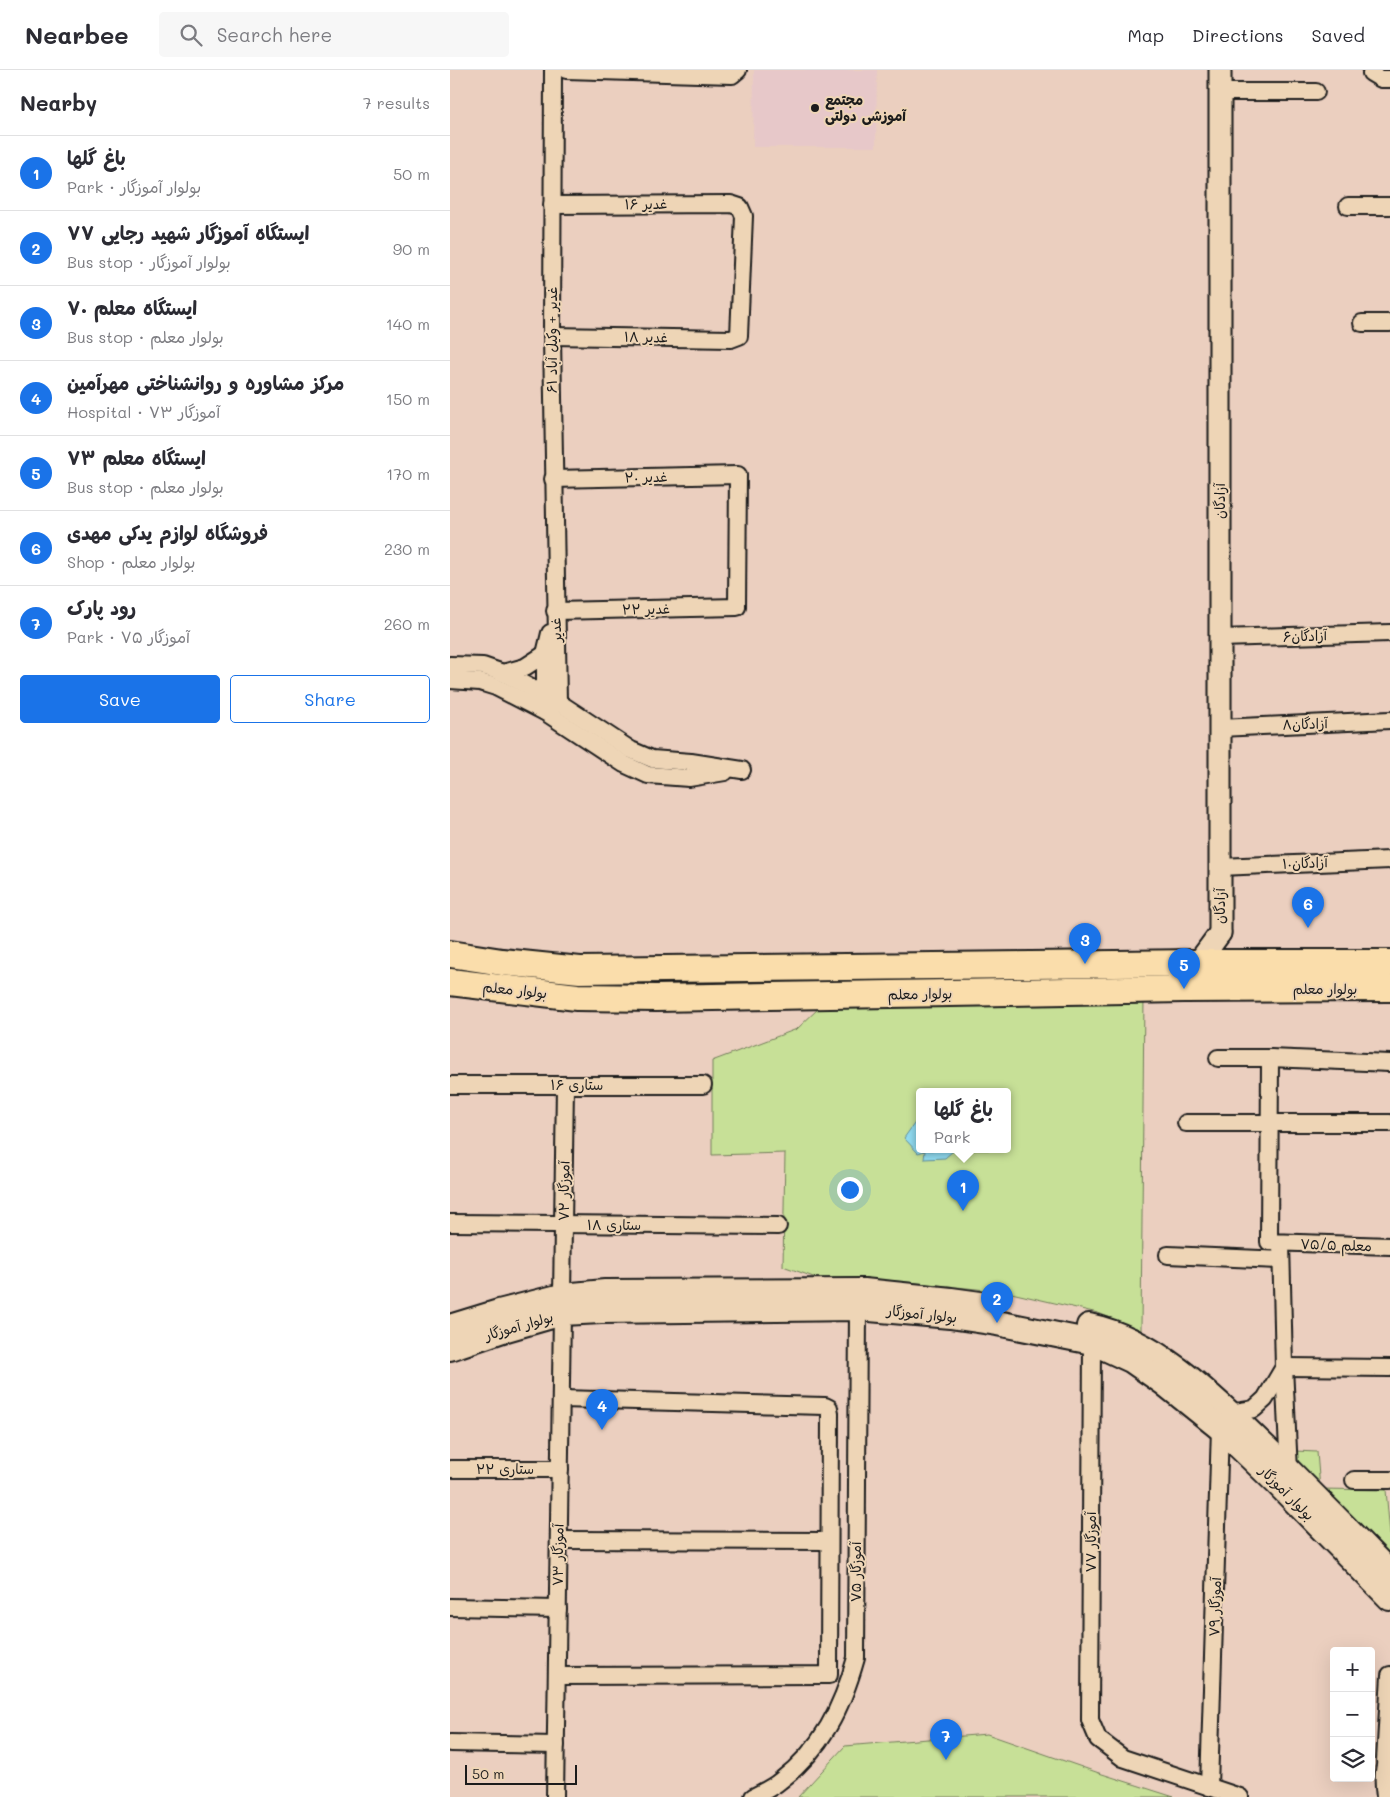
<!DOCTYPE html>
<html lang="en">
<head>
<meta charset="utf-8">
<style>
	body { margin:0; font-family:Mali,"Playpen Sans Arabic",sans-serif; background:#f7f7f7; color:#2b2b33 }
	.controls { position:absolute; right:15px; bottom:15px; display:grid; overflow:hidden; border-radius:5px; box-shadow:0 5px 20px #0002 }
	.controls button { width:45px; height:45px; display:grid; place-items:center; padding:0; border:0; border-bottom:1px solid #e1e1e2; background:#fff; color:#2b2b33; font:25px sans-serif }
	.scale { position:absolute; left:15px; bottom:12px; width:112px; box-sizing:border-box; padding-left:5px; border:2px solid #1c1c1c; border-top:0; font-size:14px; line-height:18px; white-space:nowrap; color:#1c1c1c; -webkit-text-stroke:4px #eed5b6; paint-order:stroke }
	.you { position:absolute; left:399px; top:1119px; width:18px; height:18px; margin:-12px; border:4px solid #fff; border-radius:50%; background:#1a73e8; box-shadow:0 0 0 8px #1a73e833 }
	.badge { display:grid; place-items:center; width:32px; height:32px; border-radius:50%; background:#1a73e8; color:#fff; font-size:16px; font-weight:700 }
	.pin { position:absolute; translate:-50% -41px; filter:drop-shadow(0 1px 2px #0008) }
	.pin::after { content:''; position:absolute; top:26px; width:18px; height:15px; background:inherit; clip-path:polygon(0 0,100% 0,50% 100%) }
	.popup { position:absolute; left:466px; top:1018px; width:95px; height:65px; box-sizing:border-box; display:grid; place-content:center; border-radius:5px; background:#fff; filter:drop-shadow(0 1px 4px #0005); font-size:16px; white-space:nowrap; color:#7c7c81 }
	.popup b { font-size:19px; color:#2b2b33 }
	.popup::after { content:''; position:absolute; left:50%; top:100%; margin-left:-10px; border:10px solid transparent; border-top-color:#fff }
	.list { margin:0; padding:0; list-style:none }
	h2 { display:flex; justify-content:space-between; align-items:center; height:65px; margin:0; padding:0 20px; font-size:21px }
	h2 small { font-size:16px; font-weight:400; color:#7c7c81 }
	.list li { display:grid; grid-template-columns:32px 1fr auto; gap:15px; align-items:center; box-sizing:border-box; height:75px; padding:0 20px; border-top:1px solid #e1e1e2 }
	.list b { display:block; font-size:19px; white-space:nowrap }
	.list p { margin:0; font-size:16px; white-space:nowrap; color:#7c7c81 }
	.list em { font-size:16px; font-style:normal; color:#7c7c81 }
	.actions { display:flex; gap:10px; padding:15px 20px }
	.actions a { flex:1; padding:11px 0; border:1px solid #1a73e8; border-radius:5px; text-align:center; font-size:18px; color:#1a73e8 }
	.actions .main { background:#1a73e8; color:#fff }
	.icon { flex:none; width:28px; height:28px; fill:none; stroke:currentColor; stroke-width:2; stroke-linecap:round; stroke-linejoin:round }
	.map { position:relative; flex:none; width:940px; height:1727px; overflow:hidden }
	header { display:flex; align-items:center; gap:30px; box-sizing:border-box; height:70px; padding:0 25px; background:#fff; border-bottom:1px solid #e1e1e2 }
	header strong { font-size:24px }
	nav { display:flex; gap:28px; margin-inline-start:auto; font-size:18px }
	.search { width:350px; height:45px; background:#f7f7f7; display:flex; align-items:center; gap:12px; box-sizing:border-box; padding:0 18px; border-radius:5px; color:#7c7c81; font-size:19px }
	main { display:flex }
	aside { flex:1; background:#fff }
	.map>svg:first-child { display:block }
</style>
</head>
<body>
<header>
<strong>Nearbee</strong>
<div class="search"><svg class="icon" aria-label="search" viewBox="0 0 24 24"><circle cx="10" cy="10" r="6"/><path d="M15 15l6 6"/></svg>Search here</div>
<nav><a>Map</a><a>Directions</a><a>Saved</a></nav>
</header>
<main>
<aside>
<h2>Nearby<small>7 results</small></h2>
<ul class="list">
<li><span class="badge">1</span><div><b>باغ گلها</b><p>Park · بولوار آموزگار</p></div><em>50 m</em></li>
<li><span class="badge">2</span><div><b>ایستگاه آموزگار شهید رجایی ۷۷</b><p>Bus stop · بولوار آموزگار</p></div><em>90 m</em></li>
<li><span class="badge">3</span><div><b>ایستگاه معلم ۷۰</b><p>Bus stop · بولوار معلم</p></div><em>140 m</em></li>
<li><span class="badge">4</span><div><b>مرکز مشاوره و روانشناختی مهرآمین</b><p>Hospital · ۷۳ آموزگار</p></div><em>150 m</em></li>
<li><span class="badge">5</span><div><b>ایستگاه معلم ۷۳</b><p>Bus stop · بولوار معلم</p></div><em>170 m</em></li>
<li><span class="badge">6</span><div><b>فروشگاه لوازم یدکی مهدی</b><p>Shop · بولوار معلم</p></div><em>230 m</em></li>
<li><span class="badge">7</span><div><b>رود پارک</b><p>Park · آموزگار ۷۵</p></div><em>260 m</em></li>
</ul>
<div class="actions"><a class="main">Save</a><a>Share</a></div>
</aside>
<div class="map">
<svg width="940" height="1727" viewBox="0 0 940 1727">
	<rect width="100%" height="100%" fill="#ebcfbf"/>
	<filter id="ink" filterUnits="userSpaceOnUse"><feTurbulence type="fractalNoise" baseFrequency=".02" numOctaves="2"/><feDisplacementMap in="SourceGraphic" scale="10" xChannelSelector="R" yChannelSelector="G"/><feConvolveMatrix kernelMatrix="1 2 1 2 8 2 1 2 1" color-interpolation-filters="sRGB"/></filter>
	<g filter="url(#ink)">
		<polygon fill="#e7c8c9" points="304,0 427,0 426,77 303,77"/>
		<g fill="#c7e097" stroke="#727e5a" fill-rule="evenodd">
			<path d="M 694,926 L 691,1260 L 648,1243 L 557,1222 L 416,1208 L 369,1209 L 333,1196 L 335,1083 L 262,1085 L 262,991 L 347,959 L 371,936 ZM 469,1022 L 557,1022 L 557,1080 L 469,1080 Z"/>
			<polygon points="845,1381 867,1382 870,1419 936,1420 940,1464 940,1499 845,1401"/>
			<polygon points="537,1664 649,1703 724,1727 348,1727 395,1676"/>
		</g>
		<polygon fill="#91dcf2" stroke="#628f9c" points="469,1047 469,1080 512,1080 511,1083 503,1081 495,1088 474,1089 475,1081 468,1083 454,1068"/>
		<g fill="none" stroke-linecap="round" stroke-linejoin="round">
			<g stroke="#1c1c1c" stroke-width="20">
				<g id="minor">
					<polyline points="116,0 282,5 288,0"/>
					<polyline points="921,3 931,9 940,9"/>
					<polyline points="770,22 866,22"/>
					<polyline points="898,136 940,136"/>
					<polyline points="912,253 940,253"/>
					<polyline points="102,266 281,269 289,266 294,146 290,137 281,134 102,135"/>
					<polyline points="103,409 288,405 287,537 105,541"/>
					<polyline points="770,568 940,563"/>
					<polyline points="0,595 33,596 53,603 108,632 181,680 202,689 241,692 292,700"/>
					<polyline points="53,603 75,597 95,584"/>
					<polyline points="0,610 30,612 46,617 95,642 174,694 198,705 239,708 275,702"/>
					<polyline points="95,632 95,584 100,563"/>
					<polyline points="95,642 108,632 102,266 103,0"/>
					<polyline points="770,658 940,650"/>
					<polyline points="770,797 940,790"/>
					<polyline points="768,988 820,988 940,993"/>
					<polyline points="820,988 819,1172 940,1176"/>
					<polyline points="0,1015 253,1015"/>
					<polyline points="736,1053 940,1053"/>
					<polyline points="0,1153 328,1156"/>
					<polyline points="831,1173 834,1297 839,1401"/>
					<polyline points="718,1185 831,1190"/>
					<polyline points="112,1226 115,1016"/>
					<polyline points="642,1272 640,1650 648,1669 673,1688 790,1727"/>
					<polyline points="834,1297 940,1298"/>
					<polyline points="779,1343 804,1339 815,1329 834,1297"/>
					<polyline points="0,1399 110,1399"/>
					<polyline points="904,1410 940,1410"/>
					<polyline points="109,1470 379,1471"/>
					<polyline points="0,1537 108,1539"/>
					<polyline points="107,1606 379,1605 380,1343 379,1338 375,1336 111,1329"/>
					<polyline points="0,1673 106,1675"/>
					<polyline points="935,1691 940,1605"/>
					<polyline points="759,1717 770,1358"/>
					<polyline points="105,1727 112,1243"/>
					<path d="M 303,1727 C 312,1722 322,1718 330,1711 C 372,1679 392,1638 406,1588 L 408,1238"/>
					<path d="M 935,1727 C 933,1712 932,1696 940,1683"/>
				</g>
			</g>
			<g stroke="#1c1c1c" stroke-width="25">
				<g id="tertiary">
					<polyline points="770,863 770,0"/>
					<polyline points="748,893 770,863"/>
				</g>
			</g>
			<g stroke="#1c1c1c" stroke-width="28">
				<g id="secondary">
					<path d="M 639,1256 C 708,1270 767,1331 816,1378 C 858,1419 899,1461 940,1503"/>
					<polyline points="0,1257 49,1242 112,1226 155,1222 414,1221 501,1230 530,1234"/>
					<polyline points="0,1278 53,1260 112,1243 151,1241 408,1238 500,1246 547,1253 642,1272 681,1290 714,1313 770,1358 827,1413 940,1528"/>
				</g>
			</g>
			<g stroke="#1c1c1c" stroke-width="30">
				<g id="primary">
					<polyline points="0,884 52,892 130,900 748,893 940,893"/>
					<polyline points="0,912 127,927 206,928 734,919 940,918"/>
				</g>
			</g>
			<use href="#minor" stroke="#eed5b6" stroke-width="16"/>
			<use href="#tertiary" stroke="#eed5b6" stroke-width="21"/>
			<use href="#secondary" stroke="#eed5b6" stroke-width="24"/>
			<use href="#primary" stroke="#faddab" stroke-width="26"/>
		</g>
	</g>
	<circle fill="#1c1c1c" stroke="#eed5b6" stroke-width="2" cx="365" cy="38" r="5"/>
	<g text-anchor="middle" stroke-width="4" stroke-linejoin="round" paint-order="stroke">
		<g font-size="14" font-weight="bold" fill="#1c1c1c" stroke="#eed5b6" text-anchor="start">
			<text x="375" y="35">مجتمع<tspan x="375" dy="16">آموزشی دولتی</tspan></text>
		</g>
		<g font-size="14" fill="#1c1c1c" stroke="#eed5b6">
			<text transform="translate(196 134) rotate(-1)" y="5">غدیر ۱۶</text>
			<text transform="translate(196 267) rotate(1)" y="5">غدیر ۱۸</text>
			<text transform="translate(102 270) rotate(-90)" y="5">غدیر + وکیل آباد ۶۱</text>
			<text transform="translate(196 407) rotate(-1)" y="5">غدیر ۲۰</text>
			<text transform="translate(770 431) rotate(-90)" y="5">آزادگان</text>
			<text transform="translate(196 539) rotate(-1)" y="5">غدیر ۲۲</text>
			<text transform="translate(106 560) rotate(-92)" y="5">غدیر</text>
			<text transform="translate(855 566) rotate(-2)" y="5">آزادگان۶</text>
			<text transform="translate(855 654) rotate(-2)" y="5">آزادگان۸</text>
			<text transform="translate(855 793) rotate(-2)" y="5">آزادگان۱۰</text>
			<text transform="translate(770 836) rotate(-90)" y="5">آزادگان</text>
			<text x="875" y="924">بولوار معلم</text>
			<text transform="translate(65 920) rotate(6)" y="5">بولوار معلم</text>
			<text transform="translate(470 924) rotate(-1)" y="5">بولوار معلم</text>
			<text x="127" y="1020">ستاری ۱۶</text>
			<text transform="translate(114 1121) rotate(-89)" y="5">۷۲ آموزگار</text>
			<text x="164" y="1160">ستاری ۱۸</text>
			<text transform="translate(886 1175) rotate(2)" y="5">معلم ۷۵/۵</text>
			<text transform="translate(472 1244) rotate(6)" y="5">بولوار آموزگار</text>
			<text transform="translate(69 1256) rotate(-16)" y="5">بولوار آموزگار</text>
			<text x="55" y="1404">ستاری ۲۲</text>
			<text transform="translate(837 1423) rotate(45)" y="5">بولوار آموزگار</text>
			<text transform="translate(641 1472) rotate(-90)" y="5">۷۷ آموزگار</text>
			<text transform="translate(108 1485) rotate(-89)" y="5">۷۳ آموزگار</text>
			<text transform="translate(406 1502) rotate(-90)" y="5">آموزگار ۷۵</text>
			<text transform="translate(765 1537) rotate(-88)" y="5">۷۹ آموزگار</text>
		</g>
	</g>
</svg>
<div class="controls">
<button>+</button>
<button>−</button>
<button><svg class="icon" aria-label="layers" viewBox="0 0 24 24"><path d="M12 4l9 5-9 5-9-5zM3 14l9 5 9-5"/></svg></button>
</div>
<div class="scale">50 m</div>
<div class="you"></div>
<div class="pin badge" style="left:513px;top:1141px">1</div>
<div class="popup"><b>باغ گلها</b>Park</div>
<div class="pin badge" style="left:547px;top:1253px">2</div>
<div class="pin badge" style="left:635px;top:894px">3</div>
<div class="pin badge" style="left:152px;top:1360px">4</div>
<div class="pin badge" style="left:734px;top:919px">5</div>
<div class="pin badge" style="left:858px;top:858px">6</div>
<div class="pin badge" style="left:496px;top:1690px">7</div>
</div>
</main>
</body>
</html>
